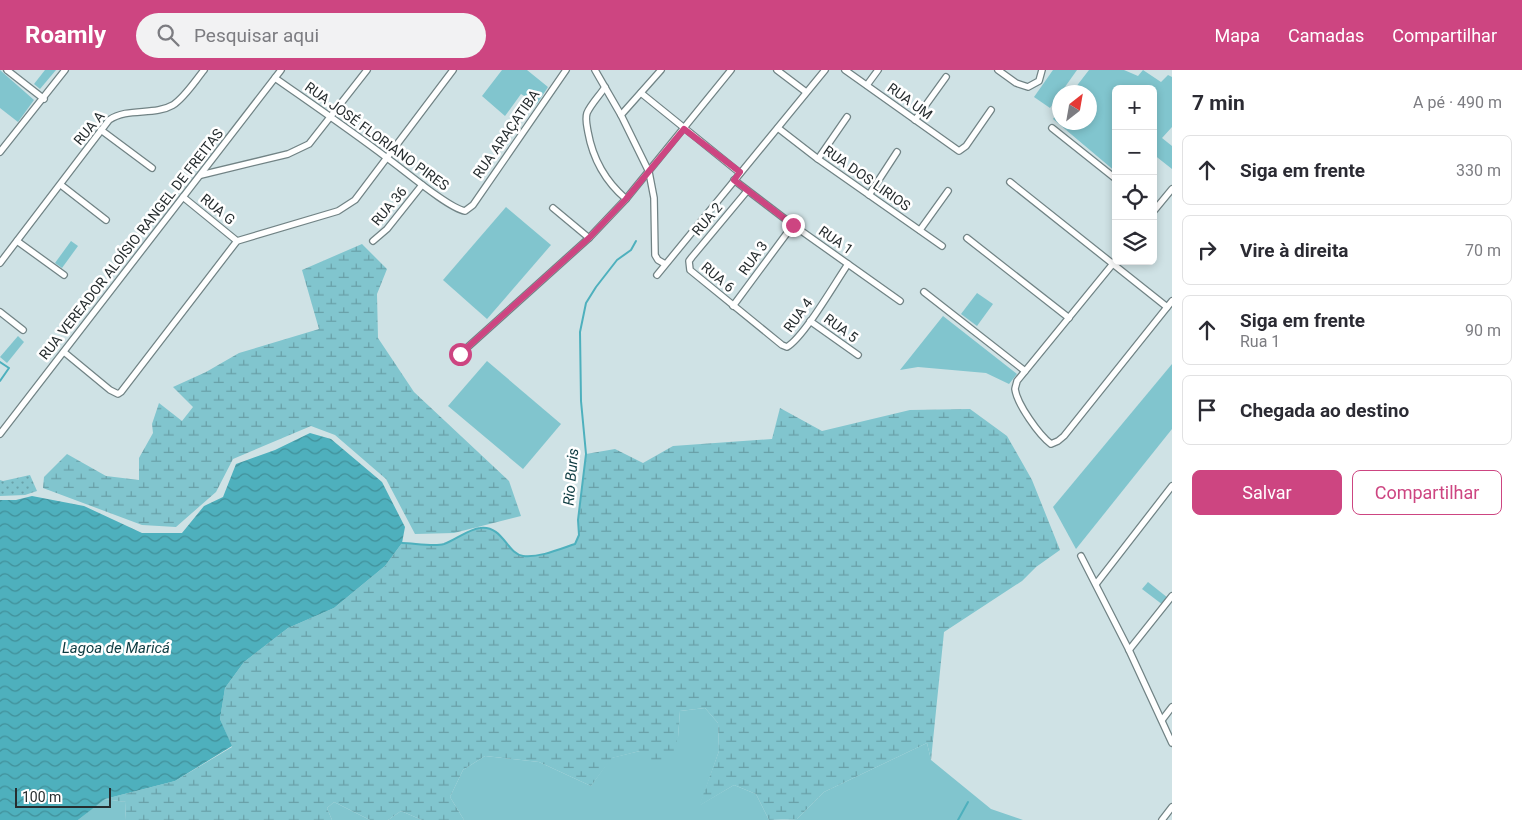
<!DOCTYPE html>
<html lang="pt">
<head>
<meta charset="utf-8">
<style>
	body { margin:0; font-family:Roboto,sans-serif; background:#f2f2f3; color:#2b2b33 }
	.controls { position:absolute; right:15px; top:15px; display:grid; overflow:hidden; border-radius:8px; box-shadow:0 2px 8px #0003 }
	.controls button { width:45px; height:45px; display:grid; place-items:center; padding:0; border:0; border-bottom:1px solid #e1e1e2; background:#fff; color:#2b2b33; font:25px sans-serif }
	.compass { position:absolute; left:1052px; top:15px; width:45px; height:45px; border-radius:50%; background:#fff; box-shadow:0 2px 8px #0003; rotate:31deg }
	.scale { position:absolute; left:15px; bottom:12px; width:96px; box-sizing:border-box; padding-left:5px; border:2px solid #262d2f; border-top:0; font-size:14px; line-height:18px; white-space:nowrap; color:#262d2f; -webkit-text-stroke:4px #fff; paint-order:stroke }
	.stop { position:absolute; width:15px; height:15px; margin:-11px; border:4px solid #cd4581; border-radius:50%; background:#fff }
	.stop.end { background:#cd4581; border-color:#fff; box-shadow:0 1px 5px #0008 }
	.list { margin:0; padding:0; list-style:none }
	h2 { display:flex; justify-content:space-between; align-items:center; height:65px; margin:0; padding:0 20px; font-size:21px }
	h2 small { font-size:16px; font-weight:400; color:#7c7c81 }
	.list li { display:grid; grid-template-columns:32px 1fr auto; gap:15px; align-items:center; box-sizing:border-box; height:70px; margin:0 10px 10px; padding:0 10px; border:1px solid #e1e1e2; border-radius:8px }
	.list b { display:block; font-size:19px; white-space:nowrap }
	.list p { margin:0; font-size:16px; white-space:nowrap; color:#7c7c81 }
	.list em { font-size:16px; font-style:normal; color:#7c7c81 }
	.actions { display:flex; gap:10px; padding:15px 20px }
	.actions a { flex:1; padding:11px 0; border:1px solid #cd4581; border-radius:8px; text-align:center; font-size:18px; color:#cd4581 }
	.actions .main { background:#cd4581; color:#fff }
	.icon { flex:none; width:28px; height:28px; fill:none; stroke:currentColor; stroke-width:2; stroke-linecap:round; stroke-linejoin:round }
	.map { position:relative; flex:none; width:1172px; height:750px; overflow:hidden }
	header { display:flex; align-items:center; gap:30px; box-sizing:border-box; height:70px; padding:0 25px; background:#cd4581; color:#fff }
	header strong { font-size:24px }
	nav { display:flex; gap:28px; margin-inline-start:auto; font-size:18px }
	.search { width:350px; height:45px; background:#f2f2f3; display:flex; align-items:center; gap:12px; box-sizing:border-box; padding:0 18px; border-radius:28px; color:#7c7c81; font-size:19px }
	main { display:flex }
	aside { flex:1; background:#fff }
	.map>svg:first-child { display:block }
</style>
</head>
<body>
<header>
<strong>Roamly</strong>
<div class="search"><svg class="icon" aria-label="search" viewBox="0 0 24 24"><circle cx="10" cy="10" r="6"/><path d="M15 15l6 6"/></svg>Pesquisar aqui</div>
<nav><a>Mapa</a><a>Camadas</a><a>Compartilhar</a></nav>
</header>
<main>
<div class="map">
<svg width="1172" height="750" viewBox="0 0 1172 750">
	<defs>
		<pattern id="wetland-marsh" width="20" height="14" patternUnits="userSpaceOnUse" patternTransform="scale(1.25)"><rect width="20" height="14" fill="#81c5ce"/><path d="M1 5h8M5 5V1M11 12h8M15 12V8" fill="none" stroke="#69a0a8"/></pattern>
		<pattern id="park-dots" width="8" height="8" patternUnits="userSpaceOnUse" patternTransform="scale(1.25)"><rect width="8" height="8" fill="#81c5ce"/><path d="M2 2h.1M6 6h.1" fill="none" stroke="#69a0a8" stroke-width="1.8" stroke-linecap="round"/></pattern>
		<pattern id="water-waves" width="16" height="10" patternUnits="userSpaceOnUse" patternTransform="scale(1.25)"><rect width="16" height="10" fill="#4eb0bd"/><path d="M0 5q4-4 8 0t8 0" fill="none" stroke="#41909a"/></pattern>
	</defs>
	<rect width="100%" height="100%" fill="#cfe2e5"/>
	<g fill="#81c5ce">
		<polygon points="0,0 34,30 18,52 0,38"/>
		<polygon points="45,0 56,0 40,19 34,14"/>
		<polygon points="502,0 527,0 548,17 537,34 521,24 505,46 482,26"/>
		<polygon points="1053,0 1077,0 1050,38 1034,27"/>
		<polygon points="1089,0 1124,0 1138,6 1143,0 1161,12 1168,5 1172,7 1172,57 1162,68 1172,76 1172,99 1153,84 1153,19 1116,19 1116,102 1053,49 1059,39 1060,52 1090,52 1090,22 1072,22"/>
		<polygon points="506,137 551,175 487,249 443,210"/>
		<polygon points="71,171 78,176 62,198 55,193"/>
		<polygon points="977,223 993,234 977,256 961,244"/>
		<polygon points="943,246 1017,304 1009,314 986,303 918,297 900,300"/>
		<polygon points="18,266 24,272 7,293 0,287"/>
		<polygon points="487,291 561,354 523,399 448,336"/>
		<polygon points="1172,294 1172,359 1076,479 1053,437"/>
		<polygon points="1148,512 1168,528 1163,535 1142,519"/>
		<polygon points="705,638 718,653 719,681 700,735 734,715 756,724 769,750 464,750 450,727 463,700 485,686 539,692 591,716 611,688 640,681 678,667 680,641"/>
		<polygon points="927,673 931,690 991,739 1023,750 781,750 797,749 824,722"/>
		<polygon points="104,729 126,732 125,750 78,750"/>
		<polygon points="334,732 370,750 332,750 327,738"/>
		<polygon points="401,741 422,750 388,750"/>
	</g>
	<g fill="url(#wetland-marsh)">
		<polygon points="362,174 387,199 377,224 378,268 414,322 509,411 521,446 454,463 415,464 386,409 335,365 311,356 233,389 216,422 176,457 142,455 43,418 44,407 67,384 106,406 139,410 139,388 153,363 152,354 159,333 182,351 193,337 173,317 206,302 239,283 319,259 302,200"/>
		<path d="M 780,338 L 822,361 L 910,340 L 970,339 L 1007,366 L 1032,410 L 1060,480 L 1036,497 L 1022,511 L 944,562 L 931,690 L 927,673 L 824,722 L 797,749 L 769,750 L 756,724 L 734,715 L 699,736 L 719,681 L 718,653 L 705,638 L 680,641 L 678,667 L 672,688 L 658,696 L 640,681 L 612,688 L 591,716 L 539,692 L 485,686 L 463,700 L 450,727 L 464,750 L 422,750 L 401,741 L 388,750 L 370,750 L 334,732 L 327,738 L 332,750 L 125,750 L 126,732 L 105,729 L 175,711 L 232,677 L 220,649 L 225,618 L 244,592 L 288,558 L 334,538 L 385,496 L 402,473 C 413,473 434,477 444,474 C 455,470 469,459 480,458 C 503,455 507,484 523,486 C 539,488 559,479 575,474 L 579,465 L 578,450 L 586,384 L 615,379 L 643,393 L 673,376 L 772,369 Z"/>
	</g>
	<polygon fill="url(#park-dots)" points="30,405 37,421 25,425 0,426 0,410 3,411"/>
	<polygon fill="url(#water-waves)" points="310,363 331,369 382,412 405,457 402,473 385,496 334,538 288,558 244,592 225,618 220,649 232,676 175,711 105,729 78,750 0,750 0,430 16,430 32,426 84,436 142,463 182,463 204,436 223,427 236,394 275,380"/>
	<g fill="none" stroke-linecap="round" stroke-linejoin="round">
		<g stroke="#4eb0bd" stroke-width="2">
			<polyline points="0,292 9,298 0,311"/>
			<path d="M 402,473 C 413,473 434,477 444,474 C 455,470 469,459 480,458 C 503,455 507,484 523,486 C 539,488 560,479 575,474 L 579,465 L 578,450 L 586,384 L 581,331 L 580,262 L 586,233 L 596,217 L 617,190 L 631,180 L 636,171"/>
			<polyline points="958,750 968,732"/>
		</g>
		<g stroke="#718385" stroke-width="8">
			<g id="street">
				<polyline points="7,0 44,29"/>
				<polyline points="595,0 621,45 649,102 654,128 655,185 658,190 665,194"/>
				<polyline points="777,0 806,22"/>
				<polyline points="845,0 959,81 966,76 991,40"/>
				<polyline points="998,0 1016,13 1028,17 1039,11 1042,0"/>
				<path d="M 275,8 C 312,34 350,60 387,88 C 403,99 448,138 465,141 L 473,135 L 566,0"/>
				<polyline points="867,15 878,0"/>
				<path d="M 605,17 C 600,25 591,34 587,43 C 585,49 587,56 588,62 C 593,90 605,111 626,129"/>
				<polyline points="641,23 740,103"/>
				<polyline points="621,45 661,0"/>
				<polyline points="915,50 946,7"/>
				<polyline points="778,58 818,89 942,176"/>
				<polyline points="1052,58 1116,109"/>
				<polyline points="101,60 152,98"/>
				<polyline points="0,82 65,0"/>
				<polyline points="818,89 847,47"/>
				<polyline points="201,105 288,84 309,74 367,0"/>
				<polyline points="734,110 793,155 900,231"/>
				<polyline points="1010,112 1167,237"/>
				<polyline points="61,115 106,150"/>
				<path d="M 747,121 L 692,187 L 689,191 L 690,200 L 782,275 L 787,277 C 804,267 835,213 848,194"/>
				<polyline points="869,125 897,82"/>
				<polyline points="183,127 237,171"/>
				<polyline points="553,138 589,168"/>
				<polyline points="1153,142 1172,119"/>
				<polyline points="920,160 948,121"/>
				<polyline points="967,168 1069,248"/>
				<polyline points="17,171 64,205"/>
				<polyline points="373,171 387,159 422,115"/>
				<path d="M 1116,190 L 1017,311 C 1017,312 1015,318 1015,319 C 1017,334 1039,365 1051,374 L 1058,371 L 1064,366 L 1172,231"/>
				<path d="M 0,193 L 109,50 C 128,37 154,46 173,35 C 185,27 195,11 204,0"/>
				<polyline points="657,205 825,0"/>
				<polyline points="924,222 1025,301"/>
				<polyline points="733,236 793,155"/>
				<polyline points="0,242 23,260"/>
				<polyline points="810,251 858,285"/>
				<polyline points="64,282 110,320 118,324 121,322 237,171 338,141 355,130 453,0"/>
				<polyline points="460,284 589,168 626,129 731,0"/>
				<polyline points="0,364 281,0"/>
				<polyline points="1081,486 1129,580 1172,673"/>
				<polyline points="1096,514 1172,416"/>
				<polyline points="1129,580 1172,526"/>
				<polyline points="1162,650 1172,637"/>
				<polyline points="1162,750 1172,737"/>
			</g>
		</g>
		<use href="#street" stroke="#fff" stroke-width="5.5"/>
	</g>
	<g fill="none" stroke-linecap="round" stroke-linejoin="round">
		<polyline stroke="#cd4581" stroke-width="6" points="460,284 589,168 626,129 684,59 740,102 734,110 793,155"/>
	</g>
	<g text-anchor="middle" stroke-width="5" stroke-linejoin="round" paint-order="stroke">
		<g font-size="14" fill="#262d2f" stroke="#fff">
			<text transform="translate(910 31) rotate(36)" y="5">RUA UM</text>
			<text transform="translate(89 58) rotate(-50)" y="5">RUA A</text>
			<text transform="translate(506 64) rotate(-55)" y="5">RUA ARAÇATIBA</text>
			<text transform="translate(377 66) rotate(36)" y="5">RUA JOSÉ FLORIANO PIRES</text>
			<text transform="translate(867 108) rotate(35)" y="5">RUA DOS LIRIOS</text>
			<text transform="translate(389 136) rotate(-50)" y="5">RUA 36</text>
			<text transform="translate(218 139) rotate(39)" y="5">RUA G</text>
			<text transform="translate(707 149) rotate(-50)" y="5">RUA 2</text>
			<text transform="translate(836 170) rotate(35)" y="5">RUA 1</text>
			<text transform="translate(131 174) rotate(-52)" y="5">RUA VEREADOR ALOÍSIO RANGEL DE FREITAS</text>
			<text transform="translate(753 188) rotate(-54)" y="5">RUA 3</text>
			<text transform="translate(718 207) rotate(40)" y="5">RUA 6</text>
			<text transform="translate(798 245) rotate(-54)" y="5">RUA 4</text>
			<text transform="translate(841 258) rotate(36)" y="5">RUA 5</text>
		</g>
		<g font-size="15" font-style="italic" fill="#0d3b41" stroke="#fff">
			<text transform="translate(571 407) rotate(-85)" y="5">Rio Buris</text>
			<text x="116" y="583">Lagoa de Maricá</text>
		</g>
	</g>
</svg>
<div class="controls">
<button>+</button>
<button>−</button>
<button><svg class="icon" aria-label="locate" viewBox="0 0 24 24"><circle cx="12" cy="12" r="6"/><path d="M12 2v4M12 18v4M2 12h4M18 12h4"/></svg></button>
<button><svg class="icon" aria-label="layers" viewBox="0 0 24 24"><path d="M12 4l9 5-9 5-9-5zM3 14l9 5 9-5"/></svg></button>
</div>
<svg class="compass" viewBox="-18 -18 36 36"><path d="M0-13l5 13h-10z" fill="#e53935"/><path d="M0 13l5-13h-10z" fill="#7c7c81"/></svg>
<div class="scale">100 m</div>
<div class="stop" style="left:460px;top:284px"></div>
<div class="stop end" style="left:793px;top:155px"></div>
</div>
<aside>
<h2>7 min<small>A pé · 490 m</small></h2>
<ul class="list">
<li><svg class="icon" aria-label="ahead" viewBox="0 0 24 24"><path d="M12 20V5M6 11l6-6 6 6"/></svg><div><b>Siga em frente</b></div><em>330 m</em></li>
<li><svg class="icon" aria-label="right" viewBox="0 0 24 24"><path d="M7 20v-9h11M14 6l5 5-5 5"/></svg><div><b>Vire à direita</b></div><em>70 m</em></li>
<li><svg class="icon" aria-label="ahead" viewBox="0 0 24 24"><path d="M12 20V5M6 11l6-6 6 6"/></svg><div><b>Siga em frente</b><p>Rua 1</p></div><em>90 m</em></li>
<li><svg class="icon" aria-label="arrive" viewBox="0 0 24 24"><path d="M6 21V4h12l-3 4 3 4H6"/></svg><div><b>Chegada ao destino</b></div></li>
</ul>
<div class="actions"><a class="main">Salvar</a><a>Compartilhar</a></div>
</aside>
</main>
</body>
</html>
